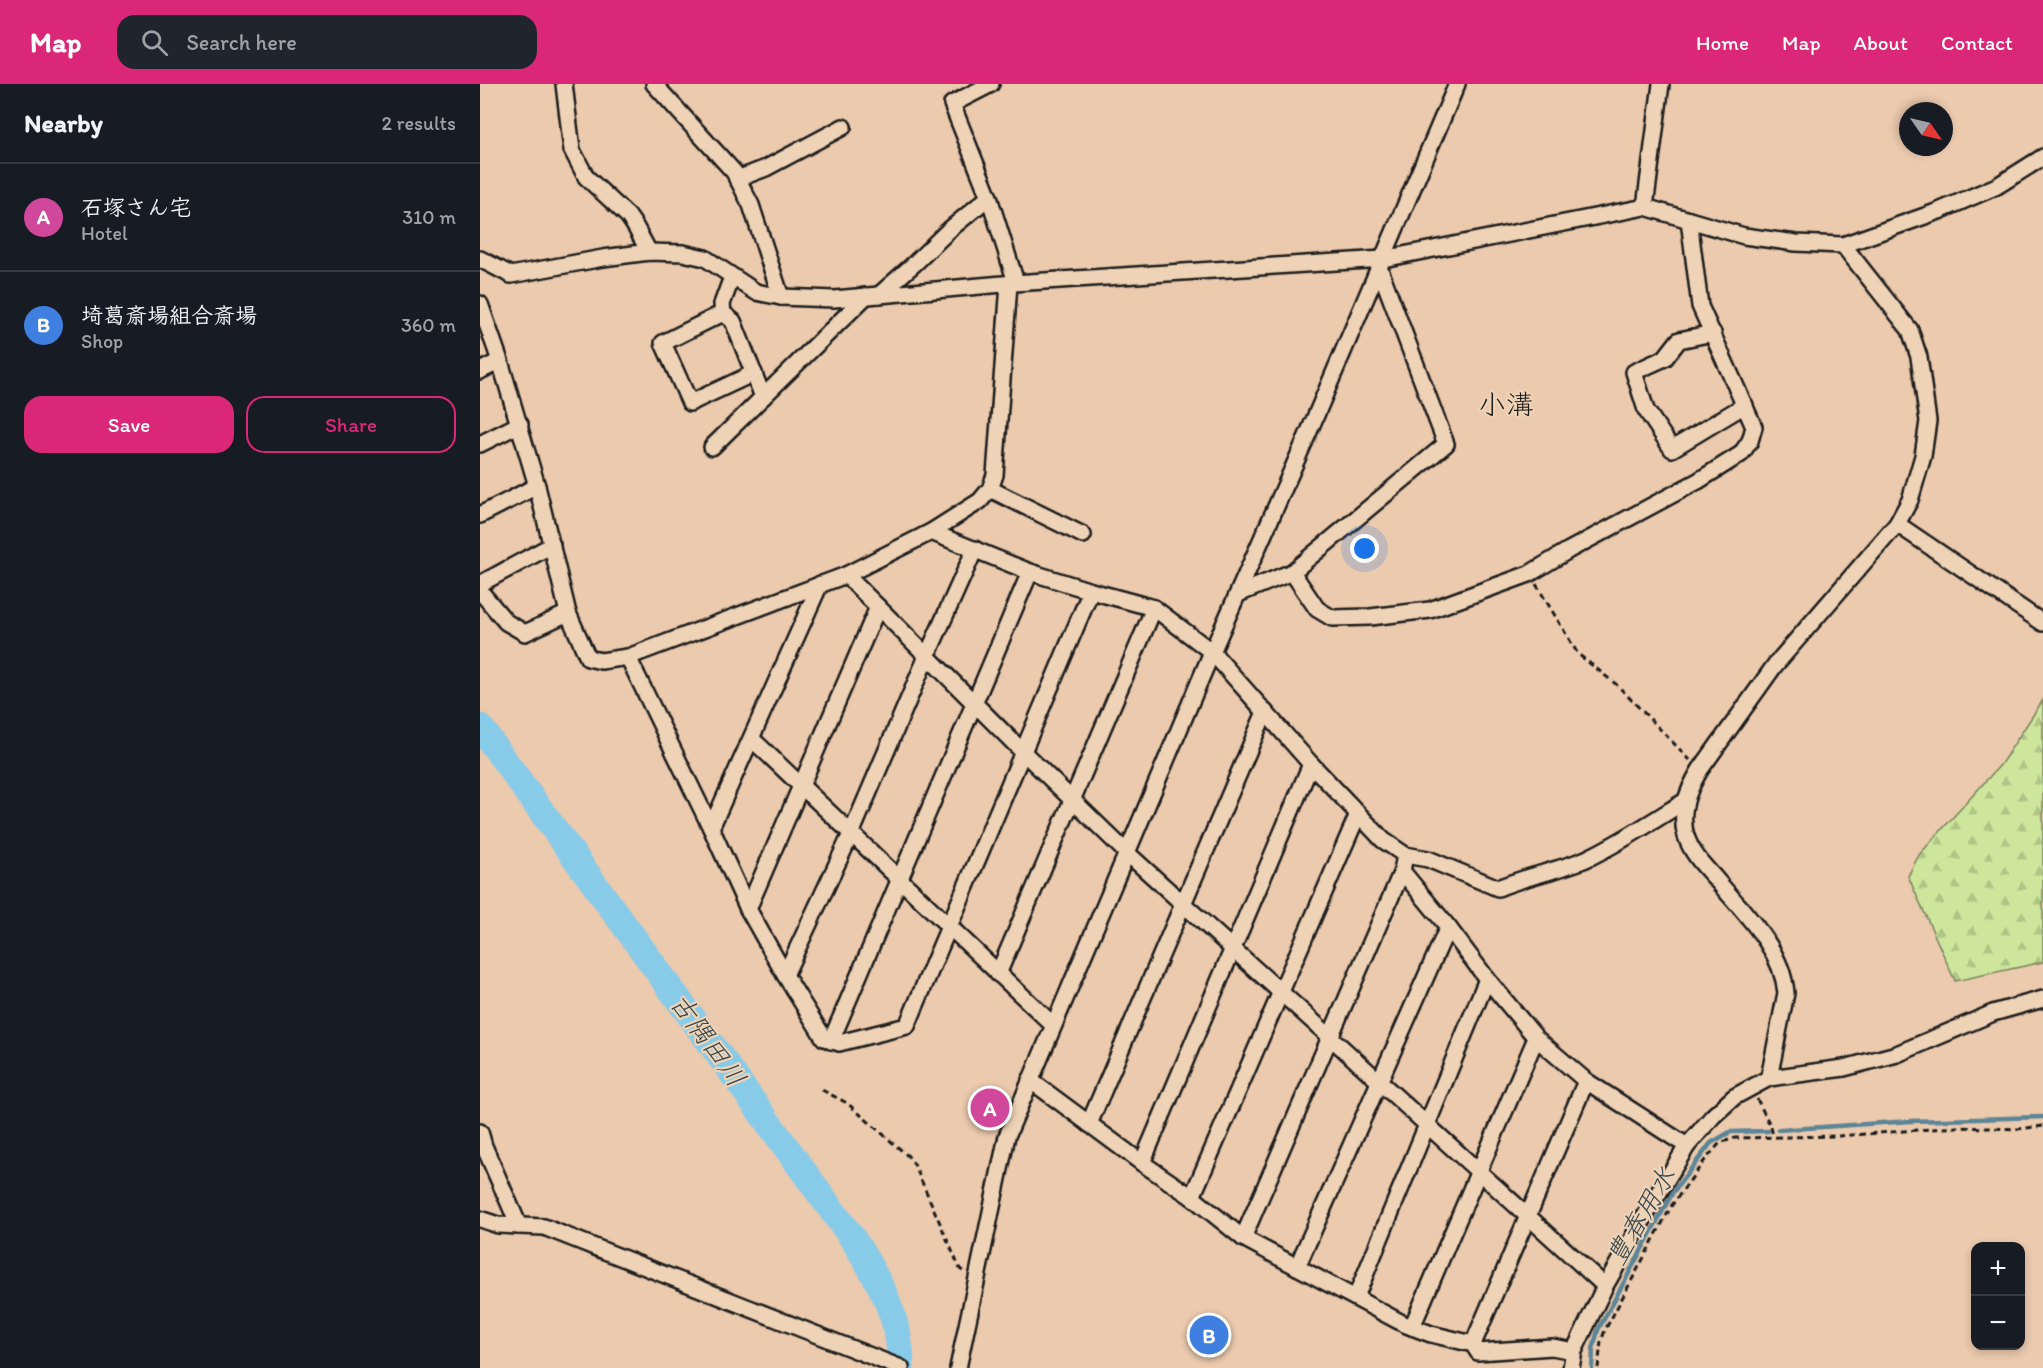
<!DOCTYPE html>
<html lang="en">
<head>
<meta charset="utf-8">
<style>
	body { margin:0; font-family:Itim,"Klee One",sans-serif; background:#20242c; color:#f1f3f6 }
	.controls { position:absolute; right:18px; bottom:18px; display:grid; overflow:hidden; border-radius:12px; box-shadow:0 3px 9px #0003 }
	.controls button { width:54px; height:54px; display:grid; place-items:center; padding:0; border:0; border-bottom:2px solid #363941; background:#171b24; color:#f1f3f6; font:30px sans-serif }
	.compass { position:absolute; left:1419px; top:18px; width:54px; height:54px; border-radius:50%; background:#171b24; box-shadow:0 3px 9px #0003; rotate:124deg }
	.you { position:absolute; left:885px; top:465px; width:21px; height:21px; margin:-15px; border:4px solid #fff; border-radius:50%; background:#1a73e8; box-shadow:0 0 0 9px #1a73e833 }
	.badge { display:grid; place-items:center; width:39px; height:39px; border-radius:50%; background:#db2777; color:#fff; font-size:20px; font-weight:700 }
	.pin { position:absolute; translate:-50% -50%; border:3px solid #fff; box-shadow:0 2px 6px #0006 }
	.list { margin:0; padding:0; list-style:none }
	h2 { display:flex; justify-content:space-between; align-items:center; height:78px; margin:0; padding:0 24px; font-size:26px }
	h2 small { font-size:20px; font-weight:400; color:#9ea1a6 }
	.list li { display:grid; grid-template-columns:39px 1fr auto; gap:18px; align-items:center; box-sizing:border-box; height:108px; padding:0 24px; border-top:2px solid #363941 }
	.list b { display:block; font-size:22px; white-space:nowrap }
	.list p { margin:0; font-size:20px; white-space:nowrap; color:#9ea1a6 }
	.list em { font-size:20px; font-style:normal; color:#9ea1a6 }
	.actions { display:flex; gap:12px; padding:18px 24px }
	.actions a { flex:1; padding:14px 0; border:2px solid #db2777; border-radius:18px; text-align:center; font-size:21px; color:#db2777 }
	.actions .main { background:#db2777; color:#fff }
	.icon { flex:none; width:33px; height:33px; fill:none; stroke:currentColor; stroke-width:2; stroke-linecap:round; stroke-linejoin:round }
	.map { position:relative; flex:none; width:1563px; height:1284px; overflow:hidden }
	header { display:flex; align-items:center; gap:36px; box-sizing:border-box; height:84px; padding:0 30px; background:#db2777; color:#fff }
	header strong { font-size:28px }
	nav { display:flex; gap:33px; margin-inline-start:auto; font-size:21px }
	.search { width:420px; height:54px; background:#20242c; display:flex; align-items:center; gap:15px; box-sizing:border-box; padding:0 21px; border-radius:18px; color:#9ea1a6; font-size:22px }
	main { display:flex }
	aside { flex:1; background:#171b24 }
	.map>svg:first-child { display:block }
</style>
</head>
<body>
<header>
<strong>Map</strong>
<div class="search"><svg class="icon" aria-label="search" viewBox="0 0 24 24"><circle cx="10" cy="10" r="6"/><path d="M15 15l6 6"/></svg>Search here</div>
<nav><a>Home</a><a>Map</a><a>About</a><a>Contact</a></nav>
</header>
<main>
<aside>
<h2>Nearby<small>2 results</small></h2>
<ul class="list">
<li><span class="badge" style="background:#d1479c">A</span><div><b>石塚さん宅</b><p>Hotel</p></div><em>310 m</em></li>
<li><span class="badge" style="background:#3f7fe0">B</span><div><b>埼葛斎場組合斎場</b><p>Shop</p></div><em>360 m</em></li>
</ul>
<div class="actions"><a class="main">Save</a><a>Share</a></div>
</aside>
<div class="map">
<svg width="1563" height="1284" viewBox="0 0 1563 1284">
	<defs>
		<pattern id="forest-firs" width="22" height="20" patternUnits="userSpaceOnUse" patternTransform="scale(1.5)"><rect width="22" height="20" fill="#cde69c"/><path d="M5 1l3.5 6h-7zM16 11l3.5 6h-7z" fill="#afc586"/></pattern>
	</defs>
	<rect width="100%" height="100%" fill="#ebcaae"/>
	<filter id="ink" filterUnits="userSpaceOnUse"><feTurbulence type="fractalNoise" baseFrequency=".0167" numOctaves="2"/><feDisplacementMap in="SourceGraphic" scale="12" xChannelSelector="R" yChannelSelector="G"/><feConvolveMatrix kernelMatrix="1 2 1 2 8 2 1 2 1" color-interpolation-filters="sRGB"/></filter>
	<g filter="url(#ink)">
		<polygon fill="url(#forest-firs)" stroke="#74815c" stroke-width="1.5" points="1563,616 1563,878 1475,897 1428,792 1439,771 1521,680"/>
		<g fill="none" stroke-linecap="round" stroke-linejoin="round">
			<g stroke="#5c8597" stroke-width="4.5">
				<polyline points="1298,1046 1431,1037 1563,1033"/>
				<polyline points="1112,1284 1113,1265 1118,1246 1193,1108 1231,1059 1250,1048 1288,1047"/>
			</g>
			<path stroke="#87cbe9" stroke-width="27" d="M 0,643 L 373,1155 C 399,1196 421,1234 421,1284"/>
			<g stroke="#1c1c1c" stroke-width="20">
				<g id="minor">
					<polyline points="84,0 92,66 106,93 148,132 155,142 169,168"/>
					<polyline points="174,0 254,88 271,121 301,213"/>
					<polyline points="511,0 472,20 509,113 534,192 534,199"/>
					<polyline points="257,95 286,84 363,43"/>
					<polyline points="1165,123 1181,0"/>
					<polyline points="0,175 31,191 123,174 169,168 203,169 225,174 276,208 301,213 354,215 534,199 903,175 1165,123 1264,152 1316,159 1363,161 1459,127 1517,102 1563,73"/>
					<polyline points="252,193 242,220 243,229 253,237 283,313"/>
					<polyline points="399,211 434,180 469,146 509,113"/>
					<polyline points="0,220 20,277 57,402 88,529 108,574 121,577 148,573 366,491 451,448 500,417 510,405 515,391 529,200"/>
					<polyline points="243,229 183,259 210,319 274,289"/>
					<polyline points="1233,249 1199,256 1185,274 1154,288 1166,326 1192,365 1265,321"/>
					<polyline points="0,287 20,277"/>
					<polyline points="0,360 40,340"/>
					<polyline points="232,363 386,212"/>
					<polyline points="510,405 603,451"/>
					<polyline points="0,431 57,402"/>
					<polyline points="1417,440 1563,539"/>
					<path d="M 451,448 L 550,488 L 611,507 L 674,524 L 732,568 L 831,680 L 903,756 L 925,771 L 948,775 L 1018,804 C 1047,792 1077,787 1106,775 C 1140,759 1173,737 1205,717"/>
					<polyline points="812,488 837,525 852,534 890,533 950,526 1049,490 1089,466 1218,397 1261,370 1270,357 1274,343 1220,222 1209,136"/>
					<polyline points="366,491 544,669 647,769 1125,1202"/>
					<polyline points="0,500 72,461"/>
					<polyline points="0,507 26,538 45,549 88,529"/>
					<polyline points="758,510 812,488 966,360 899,183"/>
					<polyline points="148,573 231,744 268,825 305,891 344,954 359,959 427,942 611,507"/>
					<polyline points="272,655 573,941"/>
					<polyline points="231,744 340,500"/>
					<polyline points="922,787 968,843 1007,895 1056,954 1106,997 1207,1062"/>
					<polyline points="268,825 398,523"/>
					<polyline points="518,890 674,524"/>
					<polyline points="305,891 371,750 447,572 495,465"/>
					<polyline points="351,957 550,488"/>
					<path d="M 1289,994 L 1306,909 C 1302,863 1262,827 1234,793 C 1223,781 1211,768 1206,752 C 1199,728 1208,706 1220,686 L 1295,581 L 1417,440 L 1430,416 L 1443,372 L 1448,337 L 1439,273 L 1430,246 L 1363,161"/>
					<polyline points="550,996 662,1079 712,1113 763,1154 924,1240 951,1250 993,1260 998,1268 1072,1263 1094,1267"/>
					<polyline points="609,1040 785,628"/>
					<polyline points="0,1048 4,1062 39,1142"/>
					<polyline points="662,1079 831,680"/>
					<polyline points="712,1113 878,730"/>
					<polyline points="0,1135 18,1141 64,1143 421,1284"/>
					<polyline points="763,1154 922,787 925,771"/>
					<polyline points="817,1183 968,843"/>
					<polyline points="876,1213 1007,895"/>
					<polyline points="932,1243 1056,954"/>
					<polyline points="993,1260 1106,997"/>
					<polyline points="478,1284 527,1052 732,568 831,343 977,0"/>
					<polyline points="1091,1284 1094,1267 1125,1202 1176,1113 1207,1062 1233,1032 1254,1013 1289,994 1364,984 1417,970 1513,929 1563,915"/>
				</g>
			</g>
			<g stroke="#1c1c1c" stroke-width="3" stroke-dasharray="6 4.5" stroke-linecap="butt">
				<polyline points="1056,500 1098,570 1137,601 1210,676"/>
				<polyline points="342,1006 367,1019 428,1072 435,1082 480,1185 484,1188"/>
				<polyline points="1277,1015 1291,1043 1293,1052"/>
				<polyline points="1118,1284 1121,1258 1125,1246 1192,1121 1225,1076 1240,1059 1255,1054 1359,1052 1477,1043 1537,1045 1563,1042"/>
			</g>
			<use href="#minor" stroke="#efd3b6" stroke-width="15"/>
		</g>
	</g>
	<g text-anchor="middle" stroke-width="4.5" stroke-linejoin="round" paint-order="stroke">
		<g font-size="27" font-style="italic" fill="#37484f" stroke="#efd3b6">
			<text transform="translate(228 956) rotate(54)" y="9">古隅田川</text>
			<text transform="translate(1161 1132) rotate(-59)" y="9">豊春用水</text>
		</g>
		<g font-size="28" fill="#1c1c1c" stroke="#efd3b6">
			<text x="1026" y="330">小溝</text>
		</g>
	</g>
</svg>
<div class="controls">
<button>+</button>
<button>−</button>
</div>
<svg class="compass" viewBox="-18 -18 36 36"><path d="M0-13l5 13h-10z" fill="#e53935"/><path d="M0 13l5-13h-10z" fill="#9ea1a6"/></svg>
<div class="you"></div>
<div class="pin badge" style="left:510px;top:1024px;background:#d1479c">A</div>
<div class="pin badge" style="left:729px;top:1251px;background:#3f7fe0">B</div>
</div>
</main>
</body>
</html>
